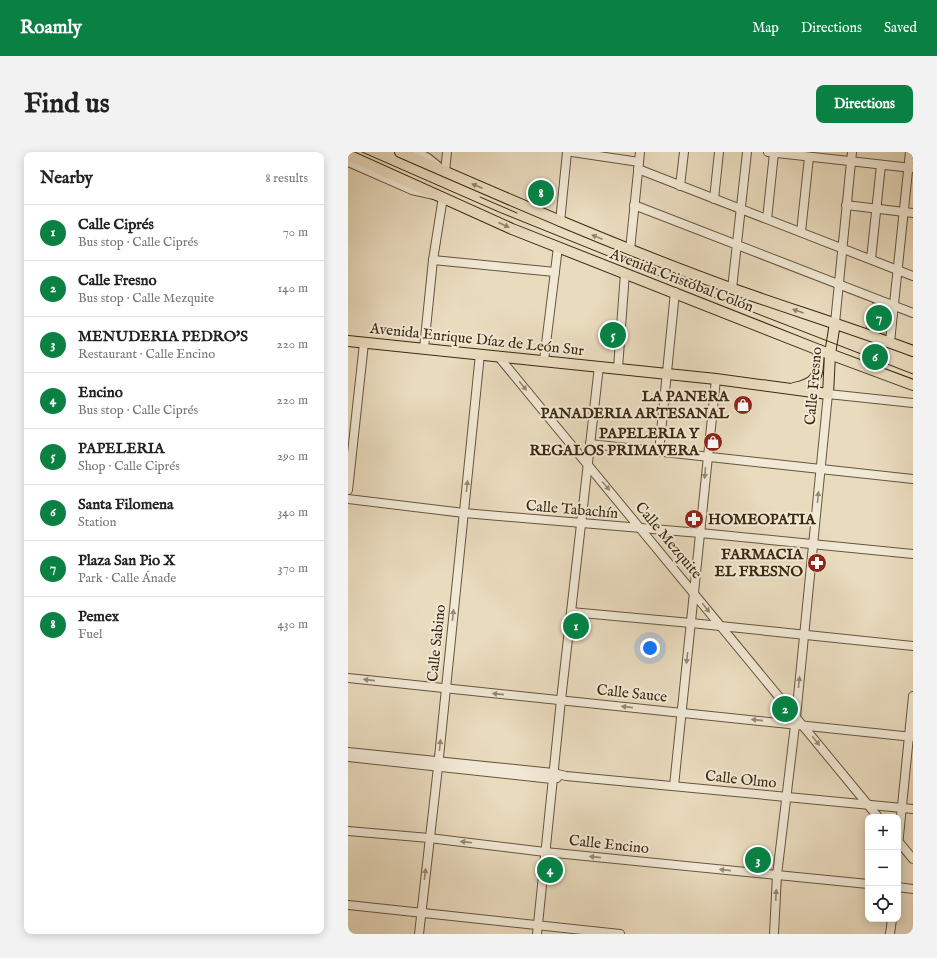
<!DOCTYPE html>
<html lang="en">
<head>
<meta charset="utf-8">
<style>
	body { margin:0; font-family:"IM FELL English",serif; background:#f2f2f2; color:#222 }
	.controls { position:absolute; right:12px; bottom:12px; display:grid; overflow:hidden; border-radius:8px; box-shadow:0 2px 10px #0003 }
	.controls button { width:36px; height:36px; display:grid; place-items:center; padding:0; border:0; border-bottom:1px solid #e0e0e0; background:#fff; color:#222; font:20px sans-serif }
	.you { position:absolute; left:302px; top:496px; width:14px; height:14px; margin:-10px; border:3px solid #fff; border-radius:50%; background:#1a73e8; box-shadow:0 0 0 6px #1a73e833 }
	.badge { display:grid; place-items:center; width:26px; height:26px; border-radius:50%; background:#0b8043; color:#fff; font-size:13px; font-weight:700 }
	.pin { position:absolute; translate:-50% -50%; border:2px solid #fff; box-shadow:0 1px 4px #0006 }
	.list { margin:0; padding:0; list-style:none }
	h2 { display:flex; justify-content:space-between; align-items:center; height:52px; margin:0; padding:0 16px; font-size:17px }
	h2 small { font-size:13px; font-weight:400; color:#767676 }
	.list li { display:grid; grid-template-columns:26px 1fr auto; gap:12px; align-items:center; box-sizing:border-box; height:56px; padding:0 16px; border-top:1px solid #e0e0e0 }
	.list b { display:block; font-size:15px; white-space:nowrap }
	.list p { margin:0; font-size:13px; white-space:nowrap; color:#767676 }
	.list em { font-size:13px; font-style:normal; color:#767676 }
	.icon { flex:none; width:22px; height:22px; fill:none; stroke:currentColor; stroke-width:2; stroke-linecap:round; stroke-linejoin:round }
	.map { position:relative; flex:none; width:565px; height:782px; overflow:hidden; border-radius:8px }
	header { display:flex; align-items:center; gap:24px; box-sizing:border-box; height:56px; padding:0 20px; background:#0b8043; color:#fff }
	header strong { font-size:19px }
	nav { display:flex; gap:22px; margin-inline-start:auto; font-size:14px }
	.intro { display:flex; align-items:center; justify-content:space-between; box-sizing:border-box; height:96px; padding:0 24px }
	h1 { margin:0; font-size:28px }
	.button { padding:10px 18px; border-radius:8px; background:#0b8043; color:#fff; font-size:14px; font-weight:700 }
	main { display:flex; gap:24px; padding:0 24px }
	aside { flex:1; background:#fff; border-radius:8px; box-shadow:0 2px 10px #0003 }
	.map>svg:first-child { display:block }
</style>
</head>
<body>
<header>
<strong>Roamly</strong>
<nav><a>Map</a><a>Directions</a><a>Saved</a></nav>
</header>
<div class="intro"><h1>Find us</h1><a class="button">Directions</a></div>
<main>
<aside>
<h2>Nearby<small>8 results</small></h2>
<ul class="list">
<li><span class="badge">1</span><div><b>Calle Ciprés</b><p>Bus stop · Calle Ciprés</p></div><em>70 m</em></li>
<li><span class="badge">2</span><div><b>Calle Fresno</b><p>Bus stop · Calle Mezquite</p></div><em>140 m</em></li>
<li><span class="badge">3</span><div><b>MENUDERIA PEDRO'S</b><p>Restaurant · Calle Encino</p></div><em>220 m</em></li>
<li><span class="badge">4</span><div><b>Encino</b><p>Bus stop · Calle Ciprés</p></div><em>220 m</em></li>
<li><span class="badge">5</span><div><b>PAPELERIA</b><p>Shop · Calle Ciprés</p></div><em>290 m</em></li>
<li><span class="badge">6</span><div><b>Santa Filomena</b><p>Station</p></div><em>340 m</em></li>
<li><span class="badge">7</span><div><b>Plaza San Pio X</b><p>Park · Calle Ánade</p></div><em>370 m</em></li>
<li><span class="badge">8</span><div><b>Pemex</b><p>Fuel</p></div><em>430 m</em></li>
</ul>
</aside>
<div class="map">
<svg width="565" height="782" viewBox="0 0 565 782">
	<rect width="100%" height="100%" fill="#e9dbbe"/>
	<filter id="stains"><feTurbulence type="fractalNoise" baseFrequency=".005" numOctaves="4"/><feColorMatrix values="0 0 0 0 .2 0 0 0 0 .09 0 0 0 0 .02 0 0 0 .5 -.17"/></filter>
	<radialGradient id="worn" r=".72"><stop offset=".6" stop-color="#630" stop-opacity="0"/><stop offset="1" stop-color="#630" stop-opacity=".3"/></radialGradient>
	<polygon fill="#bebe8c" stroke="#7c734e" points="525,149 542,155 539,184 518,177"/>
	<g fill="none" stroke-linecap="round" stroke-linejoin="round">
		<g stroke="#66553c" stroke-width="10">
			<g id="minor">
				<polyline points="69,0 80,6 90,14"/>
				<polyline points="224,0 291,10"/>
				<polyline points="420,0 564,16"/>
				<polyline points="0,10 64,38 95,45 85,108 76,196"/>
				<polyline points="290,17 565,124"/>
				<polyline points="97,20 99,0"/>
				<polyline points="332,34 336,0"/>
				<polyline points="366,47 371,0"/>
				<polyline points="286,53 565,161"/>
				<polyline points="498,53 565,61"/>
				<polyline points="419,67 426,1"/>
				<polyline points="212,70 219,0"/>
				<polyline points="453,80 461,5"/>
				<polyline points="282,98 292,0"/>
				<polyline points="523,107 533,13"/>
				<polyline points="85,108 207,120"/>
				<polyline points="384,137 399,0"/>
				<polyline points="487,171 504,0"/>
				<polyline points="542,190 562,0"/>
				<polyline points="150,204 530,665"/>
				<polyline points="196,208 210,95"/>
				<polyline points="270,216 277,121"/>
				<polyline points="242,292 565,327"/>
				<polyline points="311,300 327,140"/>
				<polyline points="0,338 16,191"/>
				<polyline points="0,347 116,361 352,381 565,402"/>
				<polyline points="223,460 343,471 565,494"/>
				<polyline points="0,526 565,585"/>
				<polyline points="0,600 205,621 218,624 565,657"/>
				<polyline points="0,605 204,627 209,626"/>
				<polyline points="326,634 368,227"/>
				<polyline points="0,679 81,686 197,700 520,732"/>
				<polyline points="550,689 565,707"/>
				<polyline points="550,694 565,544"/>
				<polyline points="550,735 565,737"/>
				<polyline points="0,753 272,782"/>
				<polyline points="71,782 90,615 132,202"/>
				<polyline points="189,782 213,548 251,214"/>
				<polyline points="426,782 429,723 448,565 480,242 565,251"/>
				<polyline points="542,782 544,767"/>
			</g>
		</g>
		<g stroke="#3b2810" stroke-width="12">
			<g id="major">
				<path d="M 52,0 C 162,48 272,96 385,137 C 445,158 505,177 565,199"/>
				<polyline points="0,3 164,77 471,198 565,233"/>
				<polyline points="0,189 368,227 480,242 482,202 487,171"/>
				<path d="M 446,236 C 473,230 469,222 471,198"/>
			</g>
		</g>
		<use href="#minor" stroke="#f1e8d5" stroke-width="8"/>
		<use href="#major" stroke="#e9dbbe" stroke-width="10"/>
		<g stroke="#3b2810" stroke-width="1">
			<polyline points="14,0 151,60 265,106 565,222"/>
			<polyline points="132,45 169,61"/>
		</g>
	</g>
	<defs><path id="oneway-solid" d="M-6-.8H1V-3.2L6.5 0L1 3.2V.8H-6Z"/></defs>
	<g fill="#928267">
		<use href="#oneway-solid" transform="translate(129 34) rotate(-157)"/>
		<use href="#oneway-solid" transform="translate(156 73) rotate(24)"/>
		<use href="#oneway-solid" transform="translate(249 85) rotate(-158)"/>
		<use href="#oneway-solid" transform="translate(450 159) rotate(-161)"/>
	</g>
	<g fill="#968872">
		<use href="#oneway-solid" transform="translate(175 234) rotate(51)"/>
		<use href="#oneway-solid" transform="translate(357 321) rotate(95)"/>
		<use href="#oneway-solid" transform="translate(119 334) rotate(-84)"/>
		<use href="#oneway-solid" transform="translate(258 334) rotate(50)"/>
		<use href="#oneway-solid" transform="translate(470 345) rotate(-85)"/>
		<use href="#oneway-solid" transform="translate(358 456) rotate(51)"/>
		<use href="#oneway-solid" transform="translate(105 463) rotate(-84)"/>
		<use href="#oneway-solid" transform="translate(339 506) rotate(96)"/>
		<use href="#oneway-solid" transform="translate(21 528) rotate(-174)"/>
		<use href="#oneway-solid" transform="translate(451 530) rotate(-84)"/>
		<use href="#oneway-solid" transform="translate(150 542) rotate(-174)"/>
		<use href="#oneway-solid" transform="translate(279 555) rotate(-174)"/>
		<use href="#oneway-solid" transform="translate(409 568) rotate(-174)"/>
		<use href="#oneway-solid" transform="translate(468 589) rotate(51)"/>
		<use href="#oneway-solid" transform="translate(92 593) rotate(-84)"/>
		<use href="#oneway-solid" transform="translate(118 690) rotate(-173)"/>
		<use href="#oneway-solid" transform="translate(247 705) rotate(-174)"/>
		<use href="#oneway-solid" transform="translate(377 718) rotate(-174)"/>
		<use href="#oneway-solid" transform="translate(77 722) rotate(-83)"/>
		<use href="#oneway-solid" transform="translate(428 743) rotate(-87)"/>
	</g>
	<defs>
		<g id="shop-disc" transform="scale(1)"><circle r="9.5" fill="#8f2418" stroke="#f1e8d5"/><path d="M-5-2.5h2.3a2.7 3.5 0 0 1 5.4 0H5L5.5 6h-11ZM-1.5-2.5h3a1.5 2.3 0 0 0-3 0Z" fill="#fff"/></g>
		<g id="pharmacy-disc" transform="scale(1)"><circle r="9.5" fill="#8f2418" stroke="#f1e8d5"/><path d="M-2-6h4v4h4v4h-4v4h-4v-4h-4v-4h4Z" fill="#fff"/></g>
	</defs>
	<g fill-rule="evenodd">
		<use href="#shop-disc" x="395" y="253"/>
		<use href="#shop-disc" x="365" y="290"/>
		<use href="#pharmacy-disc" x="346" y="367"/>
		<use href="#pharmacy-disc" x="469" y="411"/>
	</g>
	<g text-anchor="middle" stroke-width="4" stroke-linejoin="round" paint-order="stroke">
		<g font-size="15" fill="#3b2810" stroke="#f1e8d5">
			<text transform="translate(334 128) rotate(21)" y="5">Avenida Cristóbal Colón</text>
			<text transform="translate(129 187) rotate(6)" y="5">Avenida Enrique Díaz de León Sur</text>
			<text transform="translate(465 234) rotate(-85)" y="5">Calle Fresno</text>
			<text transform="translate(224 357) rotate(5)" y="5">Calle Tabachín</text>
			<text transform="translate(321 388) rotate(50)" y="5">Calle Mezquite</text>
			<text transform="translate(88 491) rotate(-84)" y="5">Calle Sabino</text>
			<text transform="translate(284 541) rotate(6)" y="5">Calle Sauce</text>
			<text transform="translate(393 627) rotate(6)" y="5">Calle Olmo</text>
			<text transform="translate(261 692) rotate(6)" y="5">Calle Encino</text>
		</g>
		<g font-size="15" font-weight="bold" fill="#3b2810" stroke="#f1e8d5" text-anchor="end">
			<text x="381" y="249">LA PANERA<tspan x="381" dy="17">PANADERIA ARTESANAL</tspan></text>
			<text x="351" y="286">PAPELERIA Y<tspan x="351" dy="17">REGALOS PRIMAVERA</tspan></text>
			<text x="360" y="372" text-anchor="start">HOMEOPATIA</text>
			<text x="455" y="407">FARMACIA<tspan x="455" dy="17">EL FRESNO</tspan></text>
		</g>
	</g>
	<rect width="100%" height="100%" filter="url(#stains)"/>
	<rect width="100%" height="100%" fill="url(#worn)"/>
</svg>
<div class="controls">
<button>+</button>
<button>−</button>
<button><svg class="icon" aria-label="locate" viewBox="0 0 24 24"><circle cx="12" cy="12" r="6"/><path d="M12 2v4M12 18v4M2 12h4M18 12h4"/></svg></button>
</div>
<div class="you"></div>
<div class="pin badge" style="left:228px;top:474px">1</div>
<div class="pin badge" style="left:437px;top:557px">2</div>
<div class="pin badge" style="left:410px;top:708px">3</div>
<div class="pin badge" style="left:202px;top:718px">4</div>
<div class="pin badge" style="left:265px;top:183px">5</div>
<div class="pin badge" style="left:527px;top:205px">6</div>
<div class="pin badge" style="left:531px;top:166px">7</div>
<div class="pin badge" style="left:193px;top:41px">8</div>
</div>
</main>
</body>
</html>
